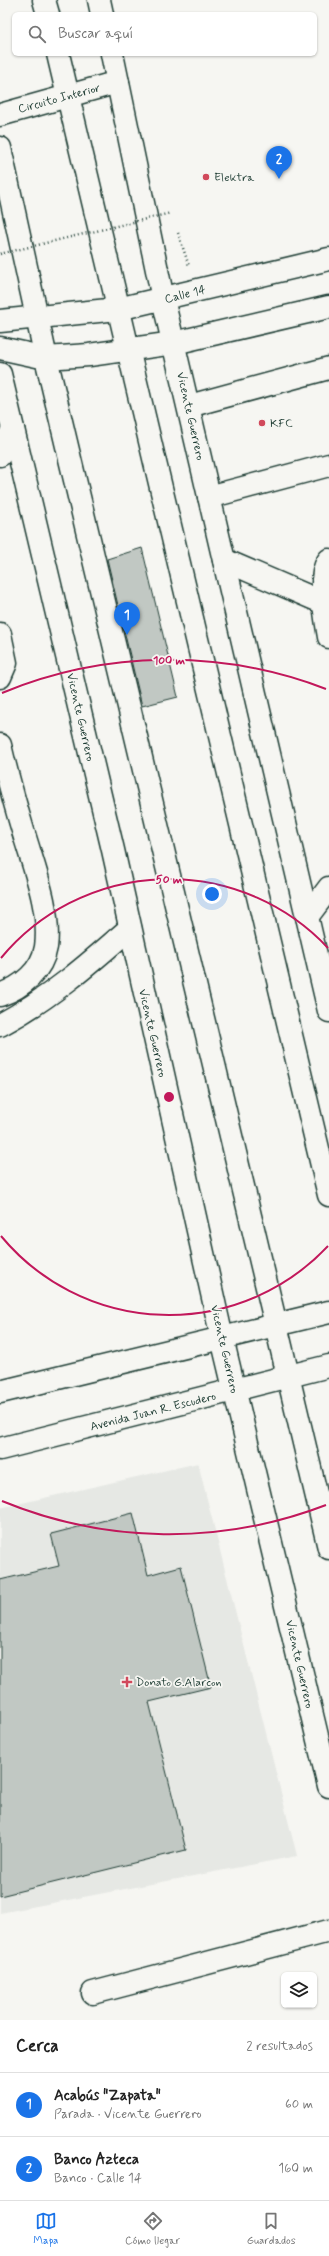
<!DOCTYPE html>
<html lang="es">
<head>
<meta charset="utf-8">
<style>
	body { margin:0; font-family:Mynerve,sans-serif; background:#f6f6f6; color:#222 }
	.controls { position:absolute; right:12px; bottom:12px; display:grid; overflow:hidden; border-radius:6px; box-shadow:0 1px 3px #0004 }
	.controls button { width:36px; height:36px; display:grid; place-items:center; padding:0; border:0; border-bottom:1px solid #e0e0e0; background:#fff; color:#222; font:20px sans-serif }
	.you { position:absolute; left:212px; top:894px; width:14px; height:14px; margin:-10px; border:3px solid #fff; border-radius:50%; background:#1a73e8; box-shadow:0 0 0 6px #1a73e833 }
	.badge { display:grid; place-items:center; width:26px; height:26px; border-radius:50%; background:#1a73e8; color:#fff; font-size:13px; font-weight:700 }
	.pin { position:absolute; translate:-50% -33px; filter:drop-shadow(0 1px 2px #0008) }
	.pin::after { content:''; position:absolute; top:21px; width:14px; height:12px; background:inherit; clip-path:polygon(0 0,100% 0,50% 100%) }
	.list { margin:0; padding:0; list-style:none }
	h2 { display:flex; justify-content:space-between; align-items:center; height:52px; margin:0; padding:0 16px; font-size:17px }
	h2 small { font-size:13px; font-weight:400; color:#767676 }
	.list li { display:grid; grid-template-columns:26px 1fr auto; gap:12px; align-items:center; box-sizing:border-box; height:64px; padding:0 16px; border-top:1px solid #e0e0e0 }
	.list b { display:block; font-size:15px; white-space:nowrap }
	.list p { margin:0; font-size:13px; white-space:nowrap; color:#767676 }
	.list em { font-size:13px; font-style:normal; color:#767676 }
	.icon { flex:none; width:22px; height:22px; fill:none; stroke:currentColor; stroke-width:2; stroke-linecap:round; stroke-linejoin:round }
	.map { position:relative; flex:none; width:329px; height:2020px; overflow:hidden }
	.search { position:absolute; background:#fff; box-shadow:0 1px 3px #0004; left:12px; right:12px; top:12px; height:44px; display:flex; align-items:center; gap:10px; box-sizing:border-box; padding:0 14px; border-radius:6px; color:#767676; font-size:15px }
	.sheet { height:180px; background:#fff }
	nav { display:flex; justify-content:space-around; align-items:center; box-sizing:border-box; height:56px; border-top:1px solid #e0e0e0; background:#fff; font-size:11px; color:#767676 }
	nav a { display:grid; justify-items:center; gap:2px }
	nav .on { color:#1a73e8 }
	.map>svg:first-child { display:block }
</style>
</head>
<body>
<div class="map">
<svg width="329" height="2020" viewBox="0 0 329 2020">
	<rect width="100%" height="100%" fill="#f6f6f2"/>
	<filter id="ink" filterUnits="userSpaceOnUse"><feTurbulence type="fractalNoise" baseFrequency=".025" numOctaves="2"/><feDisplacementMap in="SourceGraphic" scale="8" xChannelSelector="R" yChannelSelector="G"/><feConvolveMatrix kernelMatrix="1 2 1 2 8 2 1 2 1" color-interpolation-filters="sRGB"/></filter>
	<g filter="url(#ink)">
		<polygon fill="#e6e8e4" points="198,1463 297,1856 0,1913 0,1508"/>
		<g fill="#c1c8c3" stroke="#1f3d34">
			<polygon points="142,548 178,697 142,706 107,559"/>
			<polygon points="133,1513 148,1575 181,1566 211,1687 149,1702 186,1850 0,1896 0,1580 59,1566 51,1534"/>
		</g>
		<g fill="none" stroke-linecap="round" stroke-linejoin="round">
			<g stroke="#1f3d34" stroke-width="25">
				<g id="minor">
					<polyline points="189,406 329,368"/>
					<polyline points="0,455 13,429"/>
					<polyline points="209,497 329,465"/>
					<polyline points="224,560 324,603"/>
					<path d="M 329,560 C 317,573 326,619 329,637"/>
					<polyline points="0,634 6,663 0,677"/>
					<path d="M 0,745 C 7,775 15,804 24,834 C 34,868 51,911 46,947 C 42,971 22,987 0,995"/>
					<polyline points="307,917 329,888"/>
					<path d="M 0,1025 C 49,999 89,964 130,928"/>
					<polyline points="93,1993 329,1931"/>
				</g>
			</g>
			<g stroke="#1f3d34" stroke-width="25">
				<g id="major">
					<polyline points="44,0 48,14"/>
					<polyline points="99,0 102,14"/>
					<polyline points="58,54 329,1195"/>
					<polyline points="112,54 163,299 329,1011"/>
					<polyline points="0,115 118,82"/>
					<polyline points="0,148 46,358 329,1548"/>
					<polyline points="0,321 118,309 329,259"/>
					<polyline points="0,348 46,358 89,355 174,343 329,307"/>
					<polyline points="0,374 113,850 222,1338 329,1786"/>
					<polyline points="0,1392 329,1312"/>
					<polyline points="0,1449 329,1366"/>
				</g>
			</g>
			<polyline stroke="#1f3d34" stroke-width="2.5" stroke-dasharray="1 3" stroke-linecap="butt" points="178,233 189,266"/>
			<use href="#minor" stroke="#f6f6f2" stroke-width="22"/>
			<use href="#major" stroke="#f6f6f2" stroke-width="22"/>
			<polyline stroke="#1f3d34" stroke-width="2.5" stroke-dasharray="1 3" stroke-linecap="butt" points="0,254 171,213"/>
		</g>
	</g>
	<g fill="none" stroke="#c2185b" stroke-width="2">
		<path d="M328 1246A218 218 0 0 1 1 1236M1 958A218 218 0 0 1 328 948"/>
		<path d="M326 1505A437 437 0 0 1 2 1501M2 693A437 437 0 0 1 326 689"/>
	</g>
	<g fill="#d1495b" stroke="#f6f6f2" stroke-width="1.5">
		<circle cx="206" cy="177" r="4"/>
		<circle cx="262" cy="423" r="4"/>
		<path d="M125 1676h4v4h4v4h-4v4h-4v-4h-4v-4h4z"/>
	</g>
	<g text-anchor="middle" stroke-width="3.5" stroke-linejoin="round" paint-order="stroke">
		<g font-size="12" fill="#1f3d34" stroke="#f6f6f2">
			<text transform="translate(59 98) rotate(-15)" y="4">Circuito Interior</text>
			<text transform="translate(185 294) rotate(-14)" y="4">Calle 14</text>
			<text transform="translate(191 416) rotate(77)" y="4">Vicente Guerrero</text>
			<text transform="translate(81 717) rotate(77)" y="4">Vicente Guerrero</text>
			<text transform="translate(153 1033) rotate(77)" y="4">Vicente Guerrero</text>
			<text transform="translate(225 1349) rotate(77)" y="4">Vicente Guerrero</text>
			<text transform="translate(153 1411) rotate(-14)" y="4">Avenida Juan R. Escudero</text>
			<text transform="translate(300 1664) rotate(77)" y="4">Vicente Guerrero</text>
		</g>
		<g font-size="12" fill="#1f3d34" stroke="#f6f6f2" text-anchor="start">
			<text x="214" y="181">Elektra</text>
			<text x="270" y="427">KFC</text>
			<text x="136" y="1686">Donato G.Alarcon</text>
		</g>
	</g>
	<circle cx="169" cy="1097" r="6" fill="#c2185b" stroke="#f6f6f2" stroke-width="2"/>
	<g font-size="12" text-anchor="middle" font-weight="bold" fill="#c2185b" stroke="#f6f6f2" stroke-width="3.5" stroke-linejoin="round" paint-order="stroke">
		<text x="169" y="664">100 m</text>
		<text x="169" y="883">50 m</text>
	</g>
</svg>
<div class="controls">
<button><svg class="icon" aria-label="layers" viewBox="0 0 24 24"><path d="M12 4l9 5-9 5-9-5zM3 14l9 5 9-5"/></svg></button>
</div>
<div class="you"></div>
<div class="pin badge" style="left:127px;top:635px">1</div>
<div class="pin badge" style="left:279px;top:179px">2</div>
<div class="search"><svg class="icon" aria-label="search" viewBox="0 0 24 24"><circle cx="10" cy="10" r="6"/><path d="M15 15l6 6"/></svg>Buscar aquí</div>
</div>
<section class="sheet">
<h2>Cerca<small>2 resultados</small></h2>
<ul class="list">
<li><span class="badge">1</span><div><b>Acabús &quot;Zapata&quot;</b><p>Parada · Vicente Guerrero</p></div><em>60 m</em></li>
<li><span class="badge">2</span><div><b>Banco Azteca</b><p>Banco · Calle 14</p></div><em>160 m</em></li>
</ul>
</section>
<nav>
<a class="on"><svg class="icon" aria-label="map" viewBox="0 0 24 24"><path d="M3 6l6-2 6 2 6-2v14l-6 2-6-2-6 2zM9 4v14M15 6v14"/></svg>Mapa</a>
<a><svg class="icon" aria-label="directions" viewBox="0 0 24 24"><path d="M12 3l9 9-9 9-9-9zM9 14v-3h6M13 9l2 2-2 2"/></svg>Cómo llegar</a>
<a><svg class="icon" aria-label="saved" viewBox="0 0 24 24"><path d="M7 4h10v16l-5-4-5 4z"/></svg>Guardados</a>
</nav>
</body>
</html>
